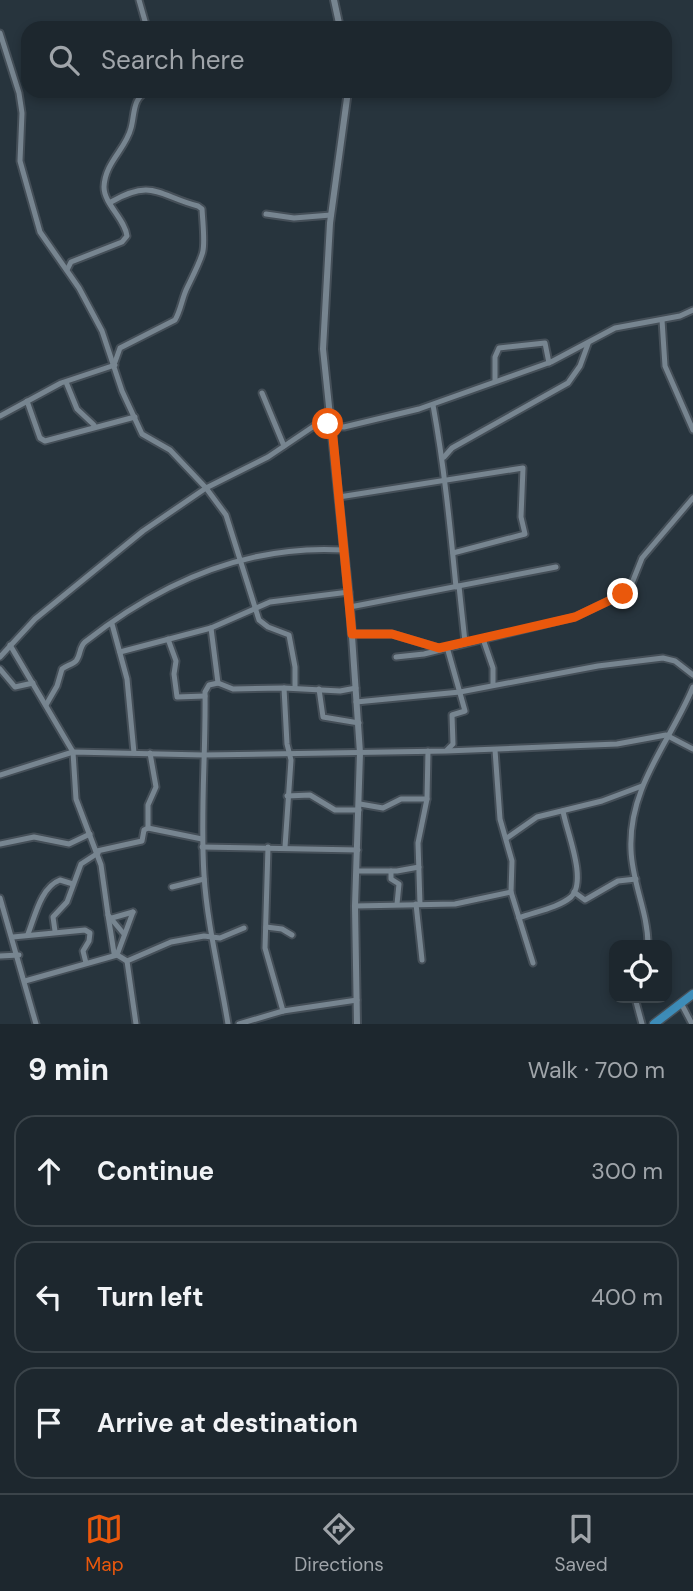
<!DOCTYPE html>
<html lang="en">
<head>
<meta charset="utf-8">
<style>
	body { margin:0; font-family:"DM Sans",sans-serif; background:#252f36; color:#f1f3f6 }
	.controls { position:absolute; right:21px; bottom:21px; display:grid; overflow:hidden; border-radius:14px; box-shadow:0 4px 10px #0003 }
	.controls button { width:63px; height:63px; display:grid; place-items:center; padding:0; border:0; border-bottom:2px solid #3b444a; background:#1d272e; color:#f1f3f6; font:35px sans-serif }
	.stop { position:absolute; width:21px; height:21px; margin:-16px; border:5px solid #ea580c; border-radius:50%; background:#fff }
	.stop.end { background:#ea580c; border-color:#fff; box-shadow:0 2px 7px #0008 }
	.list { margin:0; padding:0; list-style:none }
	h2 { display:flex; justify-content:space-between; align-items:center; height:91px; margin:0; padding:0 28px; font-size:30px }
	h2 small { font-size:23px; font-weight:400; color:#a0a5aa }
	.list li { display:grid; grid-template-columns:46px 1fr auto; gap:21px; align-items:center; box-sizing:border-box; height:112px; margin:0 14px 14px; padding:0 14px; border:2px solid #3b444a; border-radius:21px }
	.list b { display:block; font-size:26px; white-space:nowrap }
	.list em { font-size:23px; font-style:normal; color:#a0a5aa }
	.icon { flex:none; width:38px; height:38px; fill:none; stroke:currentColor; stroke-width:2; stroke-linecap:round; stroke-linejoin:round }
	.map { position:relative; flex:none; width:693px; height:1024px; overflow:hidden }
	.search { position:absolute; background:#1d272e; box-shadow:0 4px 10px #0003; left:21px; right:21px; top:21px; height:77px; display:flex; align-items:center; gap:18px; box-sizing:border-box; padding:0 24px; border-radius:21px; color:#a0a5aa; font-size:26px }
	.sheet { height:469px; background:#1d272e }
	nav { display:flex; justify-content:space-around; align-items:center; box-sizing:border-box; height:98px; border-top:2px solid #3b444a; background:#1d272e; font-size:19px; color:#a0a5aa }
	nav a { display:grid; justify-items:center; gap:4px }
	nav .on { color:#ea580c }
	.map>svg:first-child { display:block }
</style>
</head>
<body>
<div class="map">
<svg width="693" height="1024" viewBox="0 0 693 1024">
	<rect width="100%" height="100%" fill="#27343d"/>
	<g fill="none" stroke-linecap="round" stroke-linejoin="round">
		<g stroke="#454f58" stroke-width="9">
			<g id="minor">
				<polyline points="139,0 147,28"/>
				<polyline points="0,33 19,93 22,113 20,161 40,232 79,288 102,331 122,391 142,434 170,450 206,488 226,515 259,620 268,627 289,635 295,667 295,688"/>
				<path d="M 111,202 C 153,178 159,196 198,206 L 202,209 C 205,254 207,247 187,288 C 182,298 181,310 175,320 L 120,348 L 115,362"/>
				<polyline points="266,214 294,218 331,215"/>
				<path d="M 67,270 L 71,262 L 122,242 L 127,236 C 125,219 104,204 104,187 C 105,162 126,149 131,128 C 135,114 132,97 149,91"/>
				<polyline points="662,320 665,366 693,430"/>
				<polyline points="495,380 495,357 499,348 545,343 549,363"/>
				<polyline points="66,382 77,409 94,425"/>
				<polyline points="262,393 284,446"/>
				<polyline points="27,401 40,438 45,441 135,417"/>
				<path d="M 433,405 C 444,465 450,525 456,587"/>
				<polyline points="0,416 61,383 115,365"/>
				<polyline points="444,457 452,448 568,383 580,366 588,344"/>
				<polyline points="339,497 523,468 521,517 525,534 453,553"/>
				<polyline points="459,586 465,642"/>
				<polyline points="350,607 556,567"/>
				<polyline points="112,624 127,679 134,753"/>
				<polyline points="211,628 218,683"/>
				<polyline points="352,634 392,634 439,648"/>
				<polyline points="168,639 176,661 174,674 177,697 205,696"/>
				<polyline points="483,639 493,668 493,685"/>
				<polyline points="10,645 73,752 76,799 101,865 108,915 124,934"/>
				<polyline points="447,647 465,711 452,715 453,744 447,750"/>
				<polyline points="120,652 211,628 270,602 349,592"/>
				<polyline points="0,657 35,619 143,531 206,488 268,457 317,424 344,427 419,409 551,362 615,328 680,316 693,310"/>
				<polyline points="396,657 424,654 575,617 623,594 630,588 642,558 693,498"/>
				<polyline points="0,669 15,687 33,683"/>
				<polyline points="284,688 287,744 291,760 285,847"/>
				<polyline points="319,689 323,717 359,723"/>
				<polyline points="356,702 460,692 598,666 663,658 675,661 693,675"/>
				<path d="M 46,705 L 57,686 L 62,669 C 66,666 73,664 76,661 C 81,655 79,647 85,642 C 161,582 247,544 344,550"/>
				<polyline points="495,750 500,819 512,861 511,892 533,963"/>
				<polyline points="0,775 73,752 203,755 446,751 617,744 666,735 693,749"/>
				<polyline points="287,796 310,795 335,810 359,810"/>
				<polyline points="360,804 383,808 401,799 427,799"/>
				<polyline points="148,828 202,839"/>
				<polyline points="507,838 537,817 602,801 642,786"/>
				<polyline points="0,844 34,837 69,844 90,834"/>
				<polyline points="202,847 358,850"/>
				<polyline points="268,847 265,948 283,1011"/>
				<polyline points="97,851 142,841 144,830 148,828 148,805 156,787 150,753"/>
				<polyline points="357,871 397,871 419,867"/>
				<polyline points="391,871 391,879 399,884 397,904"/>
				<polyline points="172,887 204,879"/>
				<polyline points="574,892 585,900 618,881 636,879"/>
				<polyline points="0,898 36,1024"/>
				<polyline points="416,904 422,960"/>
				<polyline points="420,904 418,843 427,799 428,751"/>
				<polyline points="355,906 455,904 511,892"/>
				<polyline points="108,915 114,953 127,961 171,942 204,936 220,938 244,928"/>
				<polyline points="112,918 133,912"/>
				<path d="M 519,918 C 534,912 558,908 571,897 C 588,881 566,830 563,811"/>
				<polyline points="266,927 282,929 292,935"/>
				<polyline points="55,931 53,917 67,902 81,864 98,853"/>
				<path d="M 28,934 C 35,916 41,887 60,880 L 73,884"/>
				<polyline points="13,937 85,930 90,933 89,941 83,951 86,963"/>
				<path d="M 648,945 C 648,912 632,883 631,850 C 628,786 671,741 693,687"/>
				<polyline points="0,956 19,955"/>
				<polyline points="127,961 136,1024"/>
				<polyline points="25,981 117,955 133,912"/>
				<polyline points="635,998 642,1024"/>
				<polyline points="681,1003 692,1024"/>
				<path d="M 228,1024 C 220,975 207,924 204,875 C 200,813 206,753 205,692 L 209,685 L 218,683 L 233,689 L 284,688 L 340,691 L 356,688"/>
				<polyline points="239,1024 283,1011 357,1000"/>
			</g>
		</g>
		<g stroke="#454f58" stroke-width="10">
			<g id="tertiary">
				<polyline points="334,0 340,28"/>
				<polyline points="348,91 330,223 323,349 350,607 360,753 355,906 357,1024"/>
			</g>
		</g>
		<g stroke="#454f58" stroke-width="11">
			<polyline id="primary" points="654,1024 693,994"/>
		</g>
		<use href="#minor" stroke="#778590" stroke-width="5"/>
		<use href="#tertiary" stroke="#778590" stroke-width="6"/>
		<use href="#primary" stroke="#3d8cb8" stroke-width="8"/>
	</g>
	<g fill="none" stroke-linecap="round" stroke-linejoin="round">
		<polyline stroke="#ea580c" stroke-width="9" points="328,424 332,427 352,634 392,634 439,648 575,617 623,594"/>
	</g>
</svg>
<div class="controls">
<button><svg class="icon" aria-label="locate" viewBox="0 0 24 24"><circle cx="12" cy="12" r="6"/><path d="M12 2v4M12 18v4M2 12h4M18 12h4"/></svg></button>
</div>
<div class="stop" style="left:328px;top:424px"></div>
<div class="stop end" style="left:623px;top:594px"></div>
<div class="search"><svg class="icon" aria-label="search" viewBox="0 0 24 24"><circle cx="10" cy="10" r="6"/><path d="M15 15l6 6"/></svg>Search here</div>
</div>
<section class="sheet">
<h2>9 min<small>Walk · 700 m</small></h2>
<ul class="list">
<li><svg class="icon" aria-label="ahead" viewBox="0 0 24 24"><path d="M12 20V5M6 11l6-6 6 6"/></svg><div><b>Continue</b></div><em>300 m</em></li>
<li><svg class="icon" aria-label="left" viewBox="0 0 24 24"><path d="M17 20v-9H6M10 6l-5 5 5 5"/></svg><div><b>Turn left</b></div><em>400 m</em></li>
<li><svg class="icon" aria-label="arrive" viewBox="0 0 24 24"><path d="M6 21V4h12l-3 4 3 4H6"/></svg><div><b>Arrive at destination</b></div></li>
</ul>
</section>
<nav>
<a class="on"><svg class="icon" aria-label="map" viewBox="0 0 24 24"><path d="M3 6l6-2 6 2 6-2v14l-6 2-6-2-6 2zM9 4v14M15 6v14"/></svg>Map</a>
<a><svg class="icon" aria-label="directions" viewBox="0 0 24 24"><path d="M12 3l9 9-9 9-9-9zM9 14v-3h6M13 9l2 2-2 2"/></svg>Directions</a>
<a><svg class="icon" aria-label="saved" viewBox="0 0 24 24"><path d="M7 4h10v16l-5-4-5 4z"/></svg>Saved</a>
</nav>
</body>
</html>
